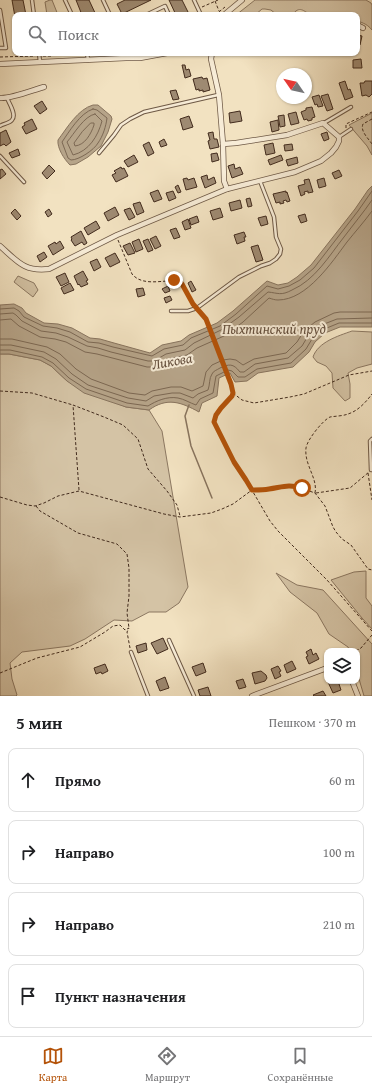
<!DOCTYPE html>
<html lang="ru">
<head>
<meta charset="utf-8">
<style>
	body { margin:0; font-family:"Gentium Book Plus",serif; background:#f2f2f2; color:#202124 }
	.controls { position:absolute; right:12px; bottom:12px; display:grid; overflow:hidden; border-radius:8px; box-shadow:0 1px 3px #0004 }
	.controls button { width:36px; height:36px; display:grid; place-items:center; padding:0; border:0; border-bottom:1px solid #e0e0e0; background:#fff; color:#202124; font:20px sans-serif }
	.compass { position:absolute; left:276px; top:68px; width:36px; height:36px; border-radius:50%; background:#fff; box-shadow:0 1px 3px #0004; rotate:304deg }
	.stop { position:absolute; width:12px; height:12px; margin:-9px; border:3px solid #b45309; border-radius:50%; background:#fff }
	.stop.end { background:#b45309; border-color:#fff; box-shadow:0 1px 4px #0008 }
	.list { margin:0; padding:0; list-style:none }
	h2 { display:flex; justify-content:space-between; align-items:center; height:52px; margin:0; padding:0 16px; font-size:17px }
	h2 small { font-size:13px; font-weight:400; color:#757577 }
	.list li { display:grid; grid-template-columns:26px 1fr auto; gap:12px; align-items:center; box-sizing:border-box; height:64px; margin:0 8px 8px; padding:0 8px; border:1px solid #e0e0e0; border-radius:8px }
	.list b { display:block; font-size:15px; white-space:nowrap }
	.list em { font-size:13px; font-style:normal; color:#757577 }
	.icon { flex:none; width:22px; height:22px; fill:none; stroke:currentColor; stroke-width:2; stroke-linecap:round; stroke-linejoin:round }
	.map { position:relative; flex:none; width:372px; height:696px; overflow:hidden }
	.search { position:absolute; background:#fff; box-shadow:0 1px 3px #0004; left:12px; right:12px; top:12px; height:44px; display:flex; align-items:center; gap:10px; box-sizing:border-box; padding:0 14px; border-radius:8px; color:#757577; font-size:15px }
	.sheet { height:340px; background:#fff }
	nav { display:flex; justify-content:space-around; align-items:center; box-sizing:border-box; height:56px; border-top:1px solid #e0e0e0; background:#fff; font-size:11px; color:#757577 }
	nav a { display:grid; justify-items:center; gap:2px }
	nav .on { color:#b45309 }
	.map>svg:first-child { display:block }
</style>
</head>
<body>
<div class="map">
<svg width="372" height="696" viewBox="0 0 372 696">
	<rect width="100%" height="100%" fill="#f2e2c1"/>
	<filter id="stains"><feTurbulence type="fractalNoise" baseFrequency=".005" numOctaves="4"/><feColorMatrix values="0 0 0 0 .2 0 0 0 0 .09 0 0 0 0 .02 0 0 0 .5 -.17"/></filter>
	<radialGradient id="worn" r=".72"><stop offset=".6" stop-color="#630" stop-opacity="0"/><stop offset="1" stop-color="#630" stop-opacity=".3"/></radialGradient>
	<g fill="#d4c3a5" stroke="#8b7761">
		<polygon points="50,0 52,0 58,15 47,15 45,2"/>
		<path d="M 255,0 L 366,0 L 371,3 L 372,5 L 372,30 C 368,25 364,23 357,21 L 357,15 L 311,15 C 303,11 300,5 292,15 L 277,15 L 271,10 L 265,9 L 262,9 L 255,15 L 236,15 Z"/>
		<polygon points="372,113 372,155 367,146 349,125"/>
		<polygon points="18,276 34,283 38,290 33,297 14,282"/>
		<path d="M 352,331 L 372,332 L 372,364 L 357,368 L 348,373 L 350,384 L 350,398 L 345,401 L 333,388 L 332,373 L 326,366 L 317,362 L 313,357 C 318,342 338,336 352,331 Z"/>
		<polygon points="0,354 9,354 40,360 51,366 67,381 126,407 149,410 162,431 188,587 179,603 166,612 149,612 132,621 114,620 85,639 70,646 22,652 10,663 12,679 17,695 16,696 0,696"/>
		<polygon points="366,571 366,598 372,606 372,629 362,618 331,580 354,572"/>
		<polygon points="276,573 297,585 323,590 372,644 372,696 364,696 357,672 357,651 350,651 348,647 329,634 317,613 290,592"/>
	</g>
	<g fill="#b6a489" stroke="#88745e">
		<path d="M 93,105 L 98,105 L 111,116 L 112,119 L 108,132 L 101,146 L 88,157 L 76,164 L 70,165 C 64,159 57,148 58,140 C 67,128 78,109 93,105 Z"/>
		<path d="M 372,186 L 372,327 L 340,327 L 325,333 L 315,342 L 309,352 L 293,367 L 258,373 L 247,381 L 235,382 L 230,373 L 219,378 L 217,396 L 202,403 L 199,412 C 181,402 167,397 149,410 L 126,407 L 84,393 L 67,381 L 51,366 L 40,360 L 9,354 L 0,354 L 0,305 L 14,304 L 22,308 L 26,313 L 44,323 L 58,324 L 72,328 L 90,338 L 100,339 L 114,343 L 150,353 L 162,345 L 181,341 L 189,335 L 217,323 L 233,311 L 267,281 L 278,285 L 288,283 L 297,277 L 311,265 L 355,209 L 368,190 Z"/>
	</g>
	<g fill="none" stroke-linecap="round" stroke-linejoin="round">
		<g stroke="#7c6853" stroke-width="1">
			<path d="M 93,109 L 97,110 L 107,118 C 106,126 103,136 98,143 C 94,150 79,160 71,160 L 68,158 L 62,142 C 69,132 80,113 93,109 Z"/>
			<path d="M 95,114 L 102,121 C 98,136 89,151 73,155 L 67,142 C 74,134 84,116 95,114 Z"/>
			<path d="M 91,123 L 94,123 L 94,125 C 91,134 85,145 75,146 L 74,143 L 82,132 Z"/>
			<polyline points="0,309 14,308 19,311 24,317 43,326 57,328 70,332 88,342 99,343 113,347 152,356 164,349 183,345 191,338 220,326 236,314 267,286 278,289 289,286 300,280 314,268 358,211 372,191"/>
			<path d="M 0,314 L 13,313 L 16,315 L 22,321 L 41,331 L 56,333 L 68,337 L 87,346 L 98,348 L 111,352 L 148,361 L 154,361 L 166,354 L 185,350 L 194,343 L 221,330 L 239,317 L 268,292 C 278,293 281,296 292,290 C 315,280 329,256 344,237 C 353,225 363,213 372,200"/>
			<path d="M 0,320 L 11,319 L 19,326 L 40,337 L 55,339 L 66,342 L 85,352 L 97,354 L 147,367 L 155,367 L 168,359 L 187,355 L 197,348 L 224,336 L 243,322 L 269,298 C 272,299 275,300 278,300 C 307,300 332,262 347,242 C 355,232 364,222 372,211"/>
			<polyline points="0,339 12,339 47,347 60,354 76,369 91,379 129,393 145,395 152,391 171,387 181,387 192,391 203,386 206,372 212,365 223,360 230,359 236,360 243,365 254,359 286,353 297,342 304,331 315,322 334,313 340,312 372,312"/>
			<path d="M 0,345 L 11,345 L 44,352 L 56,359 L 72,374 L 88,385 L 128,398 L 146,401 L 154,396 L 172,393 L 180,393 L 193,398 L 198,394 L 208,390 C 210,385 209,378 212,374 C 213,371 217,370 220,368 C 229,364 233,363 240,372 L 244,372 L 255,364 L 288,358 L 302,346 L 308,336 L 319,326 L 337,319 L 372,318"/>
			<path d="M 0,350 L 10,350 L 42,357 L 53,363 L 69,378 L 86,389 L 127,403 L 148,406 C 156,401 167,396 178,398 C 184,399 190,403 196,405 L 200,399 L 213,393 L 216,376 L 228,370 L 232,371 L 238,377 L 245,377 L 257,369 L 291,363 L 306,349 L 312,339 L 322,330 L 339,323 L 372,323"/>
		</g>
		<polyline stroke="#88745e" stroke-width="1.5" points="189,405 185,416 191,446 212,498"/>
	</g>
	<g fill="#9e8a72" stroke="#422b1d">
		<polygon points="12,0 23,0 26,15 15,15 15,17"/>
		<polygon points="76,0 89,0 96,15 82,15"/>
		<polygon points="125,0 151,0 122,14 117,4"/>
		<polygon points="169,0 182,0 189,14 186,15 176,15"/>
		<polygon points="357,35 362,36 360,45 357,45"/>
		<polygon points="361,59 362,68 353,68 353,60"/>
		<polygon points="182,65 185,65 186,70 189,69 191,76 185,78"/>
		<polygon points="202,77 203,79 207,78 210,90 203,92 203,90 199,91 199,89 196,90 193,79"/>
		<polygon points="345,81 348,90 350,89 353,97 345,100 339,83"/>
		<polygon points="365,81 372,81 372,94 369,97 366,95 362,96 360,83 364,83"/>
		<polygon points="176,90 179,99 173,100 170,91"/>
		<polygon points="328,94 333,109 327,111 321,96"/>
		<polygon points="319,95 323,106 318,107 317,104 315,105 312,97"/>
		<polygon points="42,101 47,109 40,114 34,106"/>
		<polygon points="312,107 315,117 312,118 312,120 308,121 307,119 304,120 301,112 306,110 306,108"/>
		<polygon points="240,111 242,121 230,123 229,113"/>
		<polygon points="296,112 299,123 291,125 288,114"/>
		<polygon points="284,115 285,126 280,127 278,116"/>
		<polygon points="189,116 193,127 183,130 180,119"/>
		<polygon points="32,119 37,129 26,134 22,127 25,125 24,123"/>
		<polygon points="278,120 279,130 272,132 270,122"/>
		<polygon points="6,130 11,142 6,146 4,144 0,146 0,133"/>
		<polygon points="213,132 214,139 217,139 219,147 210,149 208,141 210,140 208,133"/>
		<polygon points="327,132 329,139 324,141 321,134"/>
		<polygon points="164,139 167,145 161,147 159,142"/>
		<polygon points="149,142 154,153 148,156 143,145"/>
		<polygon points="273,143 275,153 266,155 264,145"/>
		<polygon points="292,144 293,150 285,151 284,145"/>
		<polygon points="18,149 20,155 12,158 9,153"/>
		<polygon points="217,153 219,160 212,162 211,154"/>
		<polygon points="134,155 138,162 128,167 124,161"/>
		<polygon points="281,155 283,160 270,165 268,160"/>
		<polygon points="297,157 298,163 288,166 286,160"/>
		<polygon points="234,164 235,169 240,167 243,174 232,178 228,166"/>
		<polygon points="49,165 55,171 47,179 42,173"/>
		<polygon points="121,167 122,169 124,168 128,176 116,182 112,175 116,173 114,171"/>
		<polygon points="2,169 6,174 0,179 0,170"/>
		<polygon points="339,170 342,176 335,179 332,173"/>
		<polygon points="207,175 208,180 214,177 216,183 205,188 201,177"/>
		<polygon points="187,178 188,180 194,178 197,187 186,190 183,179"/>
		<polygon points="324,178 326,186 319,188 317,180"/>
		<polygon points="309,179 313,192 308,193 308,191 304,192 305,194 301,196 298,186 305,184 304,180"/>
		<polygon points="178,185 181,192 178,193 175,187"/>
		<polygon points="158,190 162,199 154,202 150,193"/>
		<polygon points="173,191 176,198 169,201 166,193"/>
		<polygon points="286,191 286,193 287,192 290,201 287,202 286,200 283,201 284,203 280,204 280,202 276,203 273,194"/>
		<polygon points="250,198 252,206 248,207 246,199"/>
		<polygon points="240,200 242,208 231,211 229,203"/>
		<polygon points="140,202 144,212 137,215 133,204"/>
		<polygon points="115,207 119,215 108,221 104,213"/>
		<polygon points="130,208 135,217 129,220 124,210"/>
		<polygon points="220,208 223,217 213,220 210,211"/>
		<polygon points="15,209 21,216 17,220 11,213"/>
		<polygon points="49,209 52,214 48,217 45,212"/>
		<polygon points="305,214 307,221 301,223 298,216"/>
		<polygon points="197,216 199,222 191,225 189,219"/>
		<polygon points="266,216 268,224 261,226 258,218"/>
		<polygon points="188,219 191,228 185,230 182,222"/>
		<polygon points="96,221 100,228 88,235 84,228"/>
		<polygon points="176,228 180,237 174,239 170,230"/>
		<polygon points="81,231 87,243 84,245 82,242 75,246 71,240 72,239 71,237"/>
		<polygon points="244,232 246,237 244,237 245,241 237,244 234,235"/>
		<polygon points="156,236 161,246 155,249 150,239"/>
		<polygon points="139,239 143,249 136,252 132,242"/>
		<polygon points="148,239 153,250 148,252 143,241"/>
		<polygon points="60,241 64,248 53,255 48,246 55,242 56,244"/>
		<polygon points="130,243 135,253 128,255 123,246"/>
		<polygon points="258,245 263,260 256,262 251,247"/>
		<polygon points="44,252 47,257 40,262 37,256"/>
		<polygon points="115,253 120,262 110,267 105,258"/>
		<polygon points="97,259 101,267 94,271 90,262"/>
		<polygon points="83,271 88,280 86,281 88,284 81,287 79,284 78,285 74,276"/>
		<polygon points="65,273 69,282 61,286 56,277"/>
		<polygon points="191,281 196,290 192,292 188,283"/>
		<polygon points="70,283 74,290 64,294 61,288"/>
		<polygon points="168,286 170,291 165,293 162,289"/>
		<polygon points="143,288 145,295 138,297 136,289"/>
		<polygon points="170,296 172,300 166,303 164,298"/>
		<polygon points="163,638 168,649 157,654 151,643"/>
		<polygon points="146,643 147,650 138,653 136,646"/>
		<polygon points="311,649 313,655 316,653 319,659 309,664 306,657 308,656 306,652"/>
		<polygon points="292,661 296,669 287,673 284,665"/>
		<polygon points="203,663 206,672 196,676 192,667"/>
		<polygon points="105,664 108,671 102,674 101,672 96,674 94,668"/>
		<polygon points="278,666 281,671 279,672 281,676 275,679 271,669"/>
		<polygon points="261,671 266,675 267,678 265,681 255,684 252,673"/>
		<polygon points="165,677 169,688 160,691 156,681"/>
		<polygon points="243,679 246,687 239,689 236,681"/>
		<polygon points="331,681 338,681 341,690 333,693 328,682"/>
		<polygon points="208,687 211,696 200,696 198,690"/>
		<polygon points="323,691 326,696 314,696 313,695"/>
	</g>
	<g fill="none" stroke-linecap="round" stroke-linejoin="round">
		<g stroke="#6e5946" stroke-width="4.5">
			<g id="lane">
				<polyline points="32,0 34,15"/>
				<polyline points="65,0 72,15"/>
				<polyline points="103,0 110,15"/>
				<polyline points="194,0 201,15"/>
				<polyline points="0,10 6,48 0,48"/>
				<polyline points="146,15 165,6 169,15"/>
				<polyline points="39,53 40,62"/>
				<polyline points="87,53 88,60"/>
				<polyline points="324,123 351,107"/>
				<path d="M 0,126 C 3,124 10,123 12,120 C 17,115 9,103 7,98"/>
				<polyline points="339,137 351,129"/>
				<polyline points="99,153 114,135 121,125 130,119 144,112 218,95"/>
				<polyline points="0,156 24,182"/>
				<polyline points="171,311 188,311 197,308 239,277 261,266 270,263 276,259 280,254 281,249 276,237 274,217 260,181"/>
				<polyline points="372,439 370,441 371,470 372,470"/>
				<polyline points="169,640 194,696"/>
				<polyline points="131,652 148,696"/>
			</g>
		</g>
		<g stroke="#6e5946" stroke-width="6">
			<g id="street">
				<polyline points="224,15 242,0"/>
				<polyline points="357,25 363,28"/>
				<polyline points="212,53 211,59 219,95 223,144 224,181 227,189"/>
				<polyline points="0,64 126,58 140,58 167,53"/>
				<path d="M 0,98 C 11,99 33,90 44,87"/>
				<path d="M 0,246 C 17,261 24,272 49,269 L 117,235 L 227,189 L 295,172 L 321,161 L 331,153 L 336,147 L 339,141 L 339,137 L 323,123 L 287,135 L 236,143 L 223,144"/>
				<polyline points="352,681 358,696"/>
				<polyline points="252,696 327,668"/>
			</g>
		</g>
		<g stroke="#422b1d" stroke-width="1" stroke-dasharray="3 2" stroke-linecap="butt">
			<polyline points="215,1 219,11"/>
			<polyline points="202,7 218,0"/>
			<polyline points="215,15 225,7"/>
			<polyline points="43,56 53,56"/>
			<polyline points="0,57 35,56"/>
			<path d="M 372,119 L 363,124 C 360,131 368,138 372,144"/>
			<polyline points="346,128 346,124 372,112"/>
			<path d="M 118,240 L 132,274 C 145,290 174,275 182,284 C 187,289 189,299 194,305"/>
			<polyline points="200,312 207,319 209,326 231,384 233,393 232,396 221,408 216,415 214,422 234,462 246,480 270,521 278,531 327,580 372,631"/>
			<polyline points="0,391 32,393 73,405"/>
			<polyline points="233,393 242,400 254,403 290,397 304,394 349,375 372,371"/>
			<polyline points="368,473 372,500"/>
			<polyline points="79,490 73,405 104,417 123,425 138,439 148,469 167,491 177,505 180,516"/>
			<path d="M 315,493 C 318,478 304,465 306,448 C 307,440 323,420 330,417 C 336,416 343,416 348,414 C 358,411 366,402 372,394"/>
			<polyline points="316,493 350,488 369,472"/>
			<polyline points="0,497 27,505 35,506 44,503 58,496 79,491 164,514 180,517 211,513 222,509 233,504 252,490 269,489 281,486 298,487 315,493 325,506 333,527 336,532 342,539 351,545 368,569 372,570"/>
			<polyline points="36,506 40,511 78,533 117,544 127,554 129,568 129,596 127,613 129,628"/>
			<polyline points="356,651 361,648 372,635"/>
			<polyline points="0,673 37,658 80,647 105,632 113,626 120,625 125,630 129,628 127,632 130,648"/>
		</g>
		<use href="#lane" stroke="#f7ecd7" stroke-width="2.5"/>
		<use href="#street" stroke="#f7ecd7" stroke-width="4.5"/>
	</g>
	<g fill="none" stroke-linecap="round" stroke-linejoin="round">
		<path stroke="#b45309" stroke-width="5" d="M 174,280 L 179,281 L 182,284 L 193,304 L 206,319 L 231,384 L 233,393 L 232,396 L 221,408 L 216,415 L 214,422 L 234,462 L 246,480 L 252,490 C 257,490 263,490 269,489 C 283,487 288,484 302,488"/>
	</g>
	<g text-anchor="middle" stroke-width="4" stroke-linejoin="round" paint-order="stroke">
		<g font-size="14" font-style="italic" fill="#654f3d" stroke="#f7ecd7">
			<text x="274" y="334">Пыхтинский пруд</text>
			<text transform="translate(172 361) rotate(-10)" y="5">Ликова</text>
		</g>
	</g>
	<rect width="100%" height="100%" filter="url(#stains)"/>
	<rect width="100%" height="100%" fill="url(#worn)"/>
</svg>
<div class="controls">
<button><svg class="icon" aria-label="layers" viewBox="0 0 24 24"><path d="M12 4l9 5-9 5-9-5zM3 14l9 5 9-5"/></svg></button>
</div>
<svg class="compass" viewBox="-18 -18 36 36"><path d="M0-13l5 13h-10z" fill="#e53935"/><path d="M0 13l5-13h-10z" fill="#757577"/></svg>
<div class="stop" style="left:302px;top:488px"></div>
<div class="stop end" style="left:174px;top:280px"></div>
<div class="search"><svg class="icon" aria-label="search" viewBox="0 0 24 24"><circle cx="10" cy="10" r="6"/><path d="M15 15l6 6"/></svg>Поиск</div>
</div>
<section class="sheet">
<h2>5 мин<small>Пешком · 370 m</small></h2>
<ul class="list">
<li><svg class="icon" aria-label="ahead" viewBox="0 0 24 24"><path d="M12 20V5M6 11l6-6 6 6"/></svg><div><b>Прямо</b></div><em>60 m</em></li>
<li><svg class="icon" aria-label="right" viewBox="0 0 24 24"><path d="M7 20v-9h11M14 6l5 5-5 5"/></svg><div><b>Направо</b></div><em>100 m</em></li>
<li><svg class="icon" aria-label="right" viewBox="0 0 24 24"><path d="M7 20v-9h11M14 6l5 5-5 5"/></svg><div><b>Направо</b></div><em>210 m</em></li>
<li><svg class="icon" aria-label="arrive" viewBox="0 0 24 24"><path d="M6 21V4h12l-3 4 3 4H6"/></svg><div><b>Пункт назначения</b></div></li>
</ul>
</section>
<nav>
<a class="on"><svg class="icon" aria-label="map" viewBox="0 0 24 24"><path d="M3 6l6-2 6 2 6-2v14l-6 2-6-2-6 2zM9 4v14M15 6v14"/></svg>Карта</a>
<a><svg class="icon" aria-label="directions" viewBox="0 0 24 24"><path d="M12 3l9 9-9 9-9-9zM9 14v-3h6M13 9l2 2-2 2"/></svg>Маршрут</a>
<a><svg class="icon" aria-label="saved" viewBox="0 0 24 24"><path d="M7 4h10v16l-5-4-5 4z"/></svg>Сохранённые</a>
</nav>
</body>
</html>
